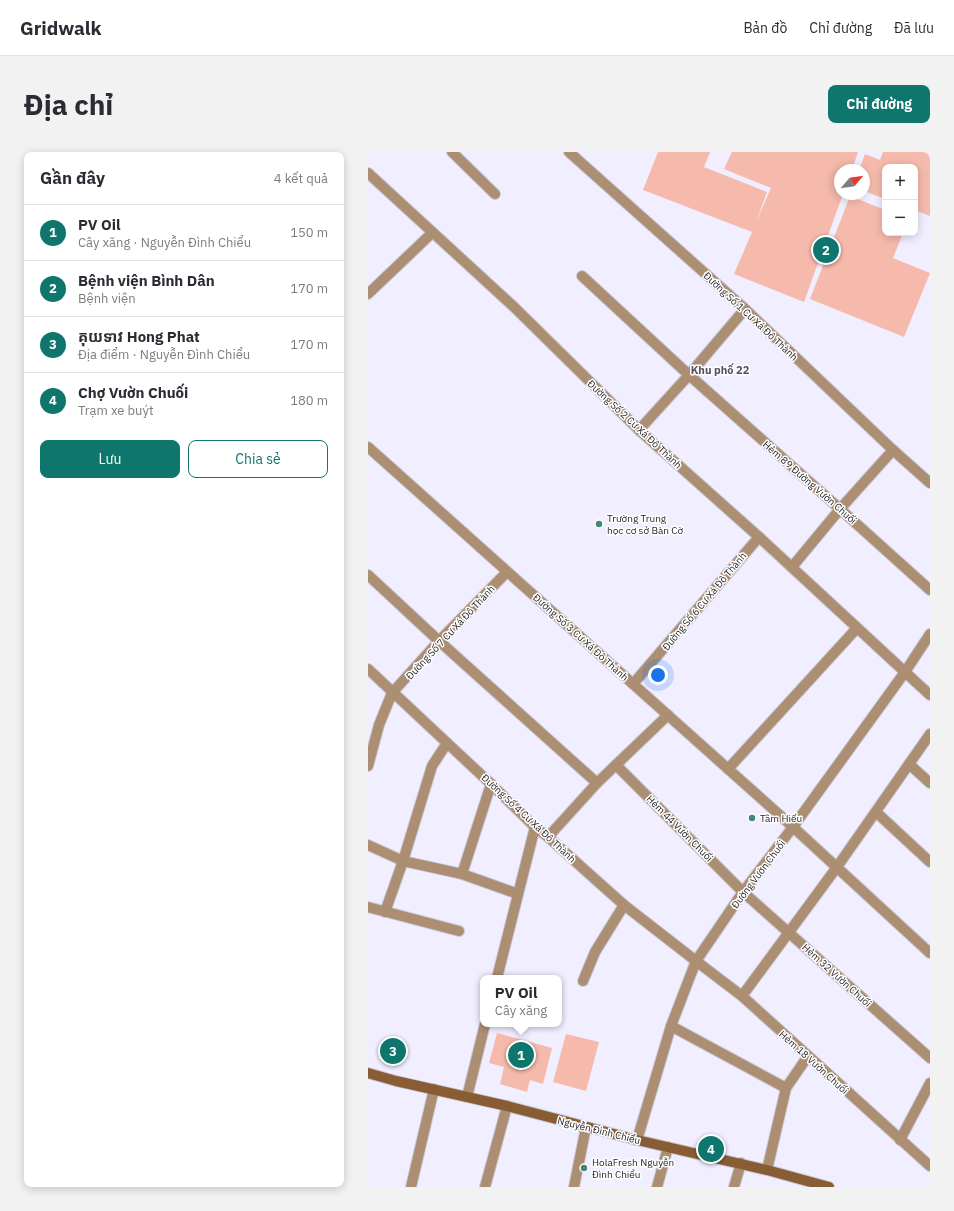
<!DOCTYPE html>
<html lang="vi">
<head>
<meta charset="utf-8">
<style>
	body { margin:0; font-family:"IBM Plex Sans","Noto Sans Khmer",sans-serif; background:#f2f2f3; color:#2b2b33 }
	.controls { position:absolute; right:12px; top:12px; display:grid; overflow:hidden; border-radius:8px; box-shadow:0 2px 10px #0003 }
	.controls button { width:36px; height:36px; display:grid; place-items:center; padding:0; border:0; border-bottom:1px solid #e1e1e2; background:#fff; color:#2b2b33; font:20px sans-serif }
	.compass { position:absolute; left:466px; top:12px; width:36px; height:36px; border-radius:50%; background:#fff; box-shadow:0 2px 10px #0003; rotate:61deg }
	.you { position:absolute; left:290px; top:523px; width:14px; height:14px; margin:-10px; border:3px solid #fff; border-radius:50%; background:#1a73e8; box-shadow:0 0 0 6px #1a73e833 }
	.badge { display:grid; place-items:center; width:26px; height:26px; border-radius:50%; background:#0f766e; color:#fff; font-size:13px; font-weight:700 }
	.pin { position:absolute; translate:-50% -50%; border:2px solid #fff; box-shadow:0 1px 4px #0006 }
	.popup { position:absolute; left:112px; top:823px; width:82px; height:52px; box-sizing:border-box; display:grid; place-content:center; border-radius:8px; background:#fff; filter:drop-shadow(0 1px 3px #0005); font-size:13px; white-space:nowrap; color:#7c7c81 }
	.popup b { font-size:15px; color:#2b2b33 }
	.popup::after { content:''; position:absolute; left:50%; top:100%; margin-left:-8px; border:8px solid transparent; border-top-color:#fff }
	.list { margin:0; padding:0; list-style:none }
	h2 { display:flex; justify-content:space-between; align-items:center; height:52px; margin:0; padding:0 16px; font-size:17px }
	h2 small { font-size:13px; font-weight:400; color:#7c7c81 }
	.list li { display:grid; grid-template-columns:26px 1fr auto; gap:12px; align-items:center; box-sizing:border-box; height:56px; padding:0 16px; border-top:1px solid #e1e1e2 }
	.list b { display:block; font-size:15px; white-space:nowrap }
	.list p { margin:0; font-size:13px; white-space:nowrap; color:#7c7c81 }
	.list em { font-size:13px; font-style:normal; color:#7c7c81 }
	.actions { display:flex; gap:8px; padding:12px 16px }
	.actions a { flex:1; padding:9px 0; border:1px solid #0f766e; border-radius:8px; text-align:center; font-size:14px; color:#0f766e }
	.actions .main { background:#0f766e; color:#fff }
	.map { position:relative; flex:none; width:562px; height:1035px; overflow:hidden; border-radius:8px }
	header { display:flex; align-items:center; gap:24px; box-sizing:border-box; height:56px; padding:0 20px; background:#fff; border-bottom:1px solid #e1e1e2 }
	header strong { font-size:19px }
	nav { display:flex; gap:22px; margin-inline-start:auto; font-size:14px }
	.intro { display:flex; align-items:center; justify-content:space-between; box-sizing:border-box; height:96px; padding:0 24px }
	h1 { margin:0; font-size:28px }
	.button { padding:10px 18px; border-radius:8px; background:#0f766e; color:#fff; font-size:14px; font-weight:700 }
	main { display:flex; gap:24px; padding:0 24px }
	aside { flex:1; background:#fff; border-radius:8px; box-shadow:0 2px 10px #0003 }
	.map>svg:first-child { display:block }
</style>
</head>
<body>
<header>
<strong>Gridwalk</strong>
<nav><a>Bản đồ</a><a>Chỉ đường</a><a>Đã lưu</a></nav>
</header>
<div class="intro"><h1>Địa chỉ</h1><a class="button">Chỉ đường</a></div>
<main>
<aside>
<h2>Gần đây<small>4 kết quả</small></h2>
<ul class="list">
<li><span class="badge">1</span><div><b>PV Oil</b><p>Cây xăng · Nguyễn Đình Chiểu</p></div><em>150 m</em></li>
<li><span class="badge">2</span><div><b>Bệnh viện Bình Dân</b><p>Bệnh viện</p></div><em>170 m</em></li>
<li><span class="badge">3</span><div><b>គុយទាវ Hong Phat</b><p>Địa điểm · Nguyễn Đình Chiểu</p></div><em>170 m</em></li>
<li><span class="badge">4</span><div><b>Chợ Vườn Chuối</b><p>Trạm xe buýt</p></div><em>180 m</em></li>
</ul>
<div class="actions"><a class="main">Lưu</a><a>Chia sẻ</a></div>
</aside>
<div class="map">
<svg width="562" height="1035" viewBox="0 0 562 1035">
	<rect width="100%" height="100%" fill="#f1efff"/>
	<g fill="#f5baac">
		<polygon points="290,0 342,0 336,15 399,40 388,70 403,36 356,17 364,0 490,0 484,18 472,18 472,42 475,42 436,150 366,122 384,80 275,38"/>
		<polygon points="515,0 562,0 562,64 547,58 547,15 517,15 517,47 496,39 496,18 491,18 497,2 512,8"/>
		<polygon points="482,44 517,58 517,81 535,81 525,106 562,121 536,185 442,147"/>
		<polygon points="129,881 184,896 175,932 162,928 159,940 132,932 136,915 121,911"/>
		<polygon points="198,882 231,890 218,939 185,930"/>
	</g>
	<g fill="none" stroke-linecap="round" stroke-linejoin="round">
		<g stroke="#cbcad8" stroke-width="12">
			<g id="lane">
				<polyline points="84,0 127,42"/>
				<polyline points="214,124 321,223 472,357"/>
				<polyline points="0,142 64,81"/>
				<polyline points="424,415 472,357 525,298"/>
				<polyline points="0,423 71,489 229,631"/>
				<polyline points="537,520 562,543"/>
				<polyline points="541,612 562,631"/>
				<polyline points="0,614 11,573 24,541"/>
				<polyline points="360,617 489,476"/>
				<polyline points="508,660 562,710"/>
				<polyline points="425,675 562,801"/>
				<polyline points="0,693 35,709 94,722 150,742"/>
				<polyline points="94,722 123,632"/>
				<polyline points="375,740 562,906"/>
				<polyline points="0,755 91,779"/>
				<polyline points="17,760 35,709 64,614 79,591"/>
				<polyline points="328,809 374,844 562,1014"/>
				<polyline points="129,826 167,675"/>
				<polyline points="215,829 227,800 256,753"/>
				<polyline points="374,844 469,715 562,582"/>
				<polyline points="303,874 418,936"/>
				<polyline points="99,945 117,872"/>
				<polyline points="532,988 562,931"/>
				<polyline points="399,1018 418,936 440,904"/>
				<polyline points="289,1035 300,995"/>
				<polyline points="366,1035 373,1011"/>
			</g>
		</g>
		<g stroke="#cbcad8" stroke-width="12">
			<g id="street">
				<polyline points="201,0 377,157 525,298 562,331"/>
				<polyline points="0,21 146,155 271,278 391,385 537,520"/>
				<polyline points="271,278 321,223 377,157"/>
				<polyline points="0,295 425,675"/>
				<polyline points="472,357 562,438"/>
				<polyline points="0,517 123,632 167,675 180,685 256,753 328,809"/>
				<polyline points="265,532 391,385"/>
				<polyline points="24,541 71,489 139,420"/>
				<polyline points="248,613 375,740"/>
				<polyline points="180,685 229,631 300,563"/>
				<polyline points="269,988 303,874 328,809 375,740 425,675 537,520 562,482"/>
				<polyline points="43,1035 66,937"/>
				<polyline points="117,1035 139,954"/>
				<polyline points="206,1035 218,975"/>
			</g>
		</g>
		<g stroke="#cbcad8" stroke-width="12">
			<polyline id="secondary" points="0,921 28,929 139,954 269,988 399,1018 461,1035"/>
		</g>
		<use href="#lane" stroke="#ac8e72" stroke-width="10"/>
		<use href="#street" stroke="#ac8e72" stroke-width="10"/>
		<use href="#secondary" stroke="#895d33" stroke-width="10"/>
	</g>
	<g fill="#43877b" stroke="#fff" stroke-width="1.5">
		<circle cx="231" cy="372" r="4"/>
		<circle cx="384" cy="666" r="4"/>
		<circle cx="216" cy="1016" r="4"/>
	</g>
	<g text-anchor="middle" stroke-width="3" stroke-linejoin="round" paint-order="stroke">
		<g font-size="10" fill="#201f24" stroke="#fff">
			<text transform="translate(383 164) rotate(43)" y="4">Ðường Số 1 Cư Xá Đô Thành</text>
			<text transform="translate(267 272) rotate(43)" y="4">Ðường Số 2 Cư Xá Đô Thành</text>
			<text transform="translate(442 330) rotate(41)" y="4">Hẻm 89 Đường Vườn Chuối</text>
			<text transform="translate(336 449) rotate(-50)" y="4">Đường Số 6 Cư Xá Đô Thành</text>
			<text transform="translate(82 480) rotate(-47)" y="4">Đường Số 7 Cư Xá Đô Thành</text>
			<text transform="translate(213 485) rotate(42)" y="4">Ðường Số 3 Cư Xá Đô Thành</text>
			<text transform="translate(161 666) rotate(43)" y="4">Ðường Số 4 Cư Xá Đô Thành</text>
			<text transform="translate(312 676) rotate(45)" y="4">Hẻm 44 Vườn Chuối</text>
			<text transform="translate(390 722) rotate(-53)" y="4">Đường Vườn Chuối</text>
			<text transform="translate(469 823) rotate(42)" y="4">Hẻm 32 Vườn Chuối</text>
			<text transform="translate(446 910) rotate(42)" y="4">Hẻm 18 Vườn Chuối</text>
			<text transform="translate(231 978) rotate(14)" y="4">Nguyễn Đình Chiểu</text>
		</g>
		<g font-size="10" fill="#201f24" stroke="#fff" text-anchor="start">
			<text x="239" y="370">Trường Trung<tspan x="239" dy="12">học cơ sở Bàn Cờ</tspan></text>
			<text x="392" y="670">Tâm Hiếu</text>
			<text x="224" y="1014">HolaFresh Nguyễn<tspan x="224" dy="12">Đình Chiểu</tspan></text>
		</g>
		<g font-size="11" font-weight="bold" fill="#53515e" stroke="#fff">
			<text x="352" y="222">Khu phố 22</text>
		</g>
	</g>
</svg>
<div class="controls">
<button>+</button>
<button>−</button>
</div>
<svg class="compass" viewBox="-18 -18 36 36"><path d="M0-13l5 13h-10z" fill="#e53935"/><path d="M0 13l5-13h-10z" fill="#7c7c81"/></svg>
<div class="you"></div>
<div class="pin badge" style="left:153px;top:903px">1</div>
<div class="popup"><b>PV Oil</b>Cây xăng</div>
<div class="pin badge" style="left:458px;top:98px">2</div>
<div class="pin badge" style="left:25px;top:899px">3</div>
<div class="pin badge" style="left:343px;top:997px">4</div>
</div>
</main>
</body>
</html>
